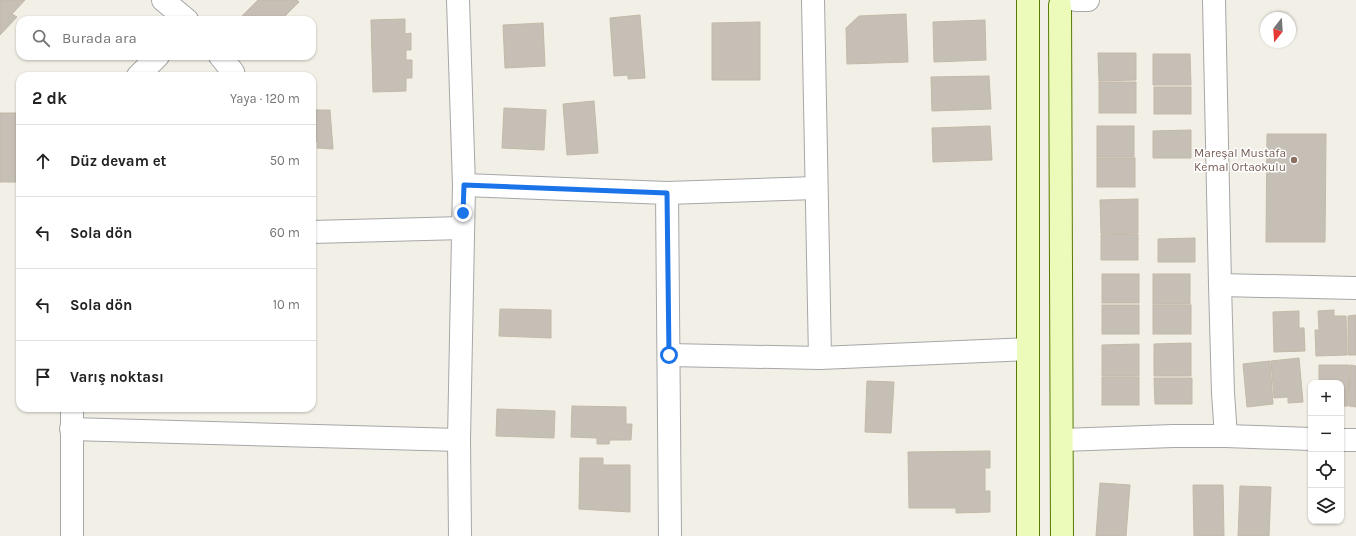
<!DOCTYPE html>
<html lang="tr">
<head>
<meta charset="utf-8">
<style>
	body { margin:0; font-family:Karla,sans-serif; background:#f6f6f6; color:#222 }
	.controls { position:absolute; right:12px; bottom:12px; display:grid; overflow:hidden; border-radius:8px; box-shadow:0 1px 3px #0004 }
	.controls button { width:36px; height:36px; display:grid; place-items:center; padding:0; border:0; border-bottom:1px solid #e0e0e0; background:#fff; color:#222; font:20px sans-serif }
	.compass { position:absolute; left:1260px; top:12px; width:36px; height:36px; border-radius:50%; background:#fff; box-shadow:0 1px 3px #0004; rotate:197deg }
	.stop { position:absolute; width:12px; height:12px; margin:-9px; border:3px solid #1a73e8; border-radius:50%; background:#fff }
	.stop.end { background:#1a73e8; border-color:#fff; box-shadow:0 1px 4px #0008 }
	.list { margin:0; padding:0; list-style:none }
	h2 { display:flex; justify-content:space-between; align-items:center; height:52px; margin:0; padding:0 16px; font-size:17px }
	h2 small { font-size:13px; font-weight:400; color:#767676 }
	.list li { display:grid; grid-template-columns:26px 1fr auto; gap:12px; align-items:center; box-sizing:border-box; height:72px; padding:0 16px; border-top:1px solid #e0e0e0 }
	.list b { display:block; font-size:15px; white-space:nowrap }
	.list em { font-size:13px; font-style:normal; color:#767676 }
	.icon { flex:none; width:22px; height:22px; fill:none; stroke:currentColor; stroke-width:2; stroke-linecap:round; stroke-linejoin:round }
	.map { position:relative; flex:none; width:1356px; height:536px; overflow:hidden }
	.search { position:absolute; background:#fff; box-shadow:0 1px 3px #0004; left:16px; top:16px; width:300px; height:44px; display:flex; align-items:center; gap:10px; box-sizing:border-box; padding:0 14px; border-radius:12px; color:#767676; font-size:15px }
	.panel { position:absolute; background:#fff; box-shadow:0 1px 3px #0004; left:16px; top:72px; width:300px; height:340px; border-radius:12px }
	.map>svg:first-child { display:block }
</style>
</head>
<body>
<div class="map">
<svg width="1356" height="536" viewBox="0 0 1356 536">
	<rect width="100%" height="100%" fill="#f1efe6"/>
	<g fill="#c6bfb5" stroke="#c3b9a8">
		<polygon points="0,0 25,0 12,14 17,17 0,35"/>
		<polygon points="258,0 297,0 299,2 281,20 240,20 239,19"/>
		<polygon points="906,14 908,62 847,64 846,28 859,16"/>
		<polygon points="640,15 645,78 628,79 628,75 614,76 610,18"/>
		<polygon points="405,19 405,34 411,33 411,50 406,50 406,60 412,60 412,78 406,78 406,91 373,92 371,20"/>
		<polygon points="985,20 986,60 934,62 933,22"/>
		<polygon points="760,22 760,80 712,80 712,23"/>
		<polygon points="543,23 545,66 505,68 503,25"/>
		<polygon points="1098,53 1136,53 1136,80 1099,81"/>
		<polygon points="1153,54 1190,54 1191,85 1153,85"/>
		<polygon points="989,76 991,109 932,111 931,77"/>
		<rect x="1099" y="82" width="37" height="31"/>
		<rect x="1154" y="87" width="37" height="27"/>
		<polygon points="594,101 598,153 567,155 563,104"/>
		<polygon points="504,108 546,110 544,150 502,148"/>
		<polygon points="312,110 330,110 333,149 317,148 318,142 312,142"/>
		<rect x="0" y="113" width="20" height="69"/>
		<polygon points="990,126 992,160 933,162 932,128"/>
		<rect x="1097" y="126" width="37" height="31"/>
		<polygon points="1191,130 1191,158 1153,158 1153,131"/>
		<polygon points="1267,134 1326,134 1325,242 1266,242"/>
		<rect x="1097" y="158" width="38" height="29"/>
		<polygon points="1138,199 1138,233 1101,234 1100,200"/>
		<polygon points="1138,234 1138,260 1101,260 1101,235"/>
		<polygon points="1195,238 1195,262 1158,262 1158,239"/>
		<rect x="1102" y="274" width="37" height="29"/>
		<rect x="1153" y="274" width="37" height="30"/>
		<rect x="1102" y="305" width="37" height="29"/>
		<rect x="1153" y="305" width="38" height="29"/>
		<polygon points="500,309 551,310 551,338 499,336"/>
		<polygon points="1334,310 1334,316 1346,316 1347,355 1316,356 1315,330 1319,330 1318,311"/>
		<polygon points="1299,311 1299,328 1304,328 1305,351 1274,352 1273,312"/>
		<polygon points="1356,315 1356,355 1348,355 1348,316"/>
		<polygon points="1191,343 1191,376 1154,376 1154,344"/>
		<polygon points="1139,344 1139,376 1102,376 1102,345"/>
		<polygon points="1299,358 1303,402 1288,403 1288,397 1274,398 1271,361"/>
		<polygon points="1270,361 1273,404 1247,407 1243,364"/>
		<polygon points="1319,365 1349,365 1348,406 1341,406 1341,383 1319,383"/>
		<polygon points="1350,365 1356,366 1356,407 1349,406"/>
		<rect x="1102" y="377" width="37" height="28"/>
		<polygon points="1154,378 1192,378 1192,404 1155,404"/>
		<polygon points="867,381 894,382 891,433 865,432"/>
		<polygon points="572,406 626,407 626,424 632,424 631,440 610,440 609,444 597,444 597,438 571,437"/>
		<polygon points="497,409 555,411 554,438 496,436"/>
		<polygon points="990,451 990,468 985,468 985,491 990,491 990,512 956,513 956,508 909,508 908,452"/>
		<polygon points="580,458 603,458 603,465 630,465 630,512 579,509"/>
		<polygon points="1100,483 1130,485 1126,536 1096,536"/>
		<polygon points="1193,485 1223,485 1224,536 1194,536"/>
		<polygon points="1240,486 1271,487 1269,536 1238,536"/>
	</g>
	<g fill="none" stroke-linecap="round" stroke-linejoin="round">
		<g stroke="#a7a7a7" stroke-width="24">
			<g id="street">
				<polyline points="163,0 187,20"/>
				<polyline points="458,0 464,185 459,440 460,536"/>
				<polyline points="813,0 820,358"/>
				<polyline points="1076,0 1088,0"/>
				<polyline points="1214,0 1220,285 1223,393 1226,436"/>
				<polyline points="220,56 233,72 234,76"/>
				<polyline points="138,76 158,56"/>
				<polyline points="464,185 667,193 670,536"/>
				<polyline points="667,193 816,188"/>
				<polyline points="312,232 463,228"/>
				<polyline points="1220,285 1356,288"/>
				<polyline points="669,355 820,358 1028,349"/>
				<polyline points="72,408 72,536"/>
				<polyline points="71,429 459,440"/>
				<polyline points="1062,440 1173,436 1226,436 1311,439"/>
				<polyline points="1341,440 1356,440"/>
			</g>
		</g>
		<g stroke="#587b03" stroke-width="24">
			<g id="secondary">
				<polyline points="1060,5 1062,536"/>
				<polyline points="1028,536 1028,0"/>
			</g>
		</g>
		<use href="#street" stroke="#fff" stroke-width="22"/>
		<use href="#secondary" stroke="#ecfbba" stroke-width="22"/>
	</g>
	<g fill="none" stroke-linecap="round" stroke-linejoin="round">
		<polyline stroke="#1a73e8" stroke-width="5" points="463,213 464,185 667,193 669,355"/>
	</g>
	<circle fill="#8d6e63" stroke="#fff" stroke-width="1.5" cx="1294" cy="160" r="4"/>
	<g text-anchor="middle" stroke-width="3" stroke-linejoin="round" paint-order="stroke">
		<g font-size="12" fill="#785e54" stroke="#fff" text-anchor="end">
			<text x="1286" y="157">Mareşal Mustafa<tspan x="1286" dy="14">Kemal Ortaokulu</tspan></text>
		</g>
	</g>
</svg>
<div class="controls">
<button>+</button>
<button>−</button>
<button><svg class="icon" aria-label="locate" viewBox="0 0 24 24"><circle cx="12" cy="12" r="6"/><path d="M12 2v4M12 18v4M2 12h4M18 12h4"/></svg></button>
<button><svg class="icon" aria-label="layers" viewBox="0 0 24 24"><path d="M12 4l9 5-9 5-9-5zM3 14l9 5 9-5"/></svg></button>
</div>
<svg class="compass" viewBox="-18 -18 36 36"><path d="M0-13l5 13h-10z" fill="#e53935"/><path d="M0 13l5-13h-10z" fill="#767676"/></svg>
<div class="stop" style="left:669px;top:355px"></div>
<div class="stop end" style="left:463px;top:213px"></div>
<div class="search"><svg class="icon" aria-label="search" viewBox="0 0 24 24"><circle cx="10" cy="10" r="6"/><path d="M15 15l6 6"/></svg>Burada ara</div>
<section class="panel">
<h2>2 dk<small>Yaya · 120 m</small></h2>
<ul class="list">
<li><svg class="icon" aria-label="ahead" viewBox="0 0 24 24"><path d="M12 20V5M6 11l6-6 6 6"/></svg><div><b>Düz devam et</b></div><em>50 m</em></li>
<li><svg class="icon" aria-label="left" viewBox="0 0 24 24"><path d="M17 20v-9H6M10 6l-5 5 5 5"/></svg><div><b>Sola dön</b></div><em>60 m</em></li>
<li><svg class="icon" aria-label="left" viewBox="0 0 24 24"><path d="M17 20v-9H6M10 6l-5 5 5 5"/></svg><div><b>Sola dön</b></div><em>10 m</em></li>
<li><svg class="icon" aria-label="arrive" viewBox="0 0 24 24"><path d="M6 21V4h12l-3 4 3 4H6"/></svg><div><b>Varış noktası</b></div></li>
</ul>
</section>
</div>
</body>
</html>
